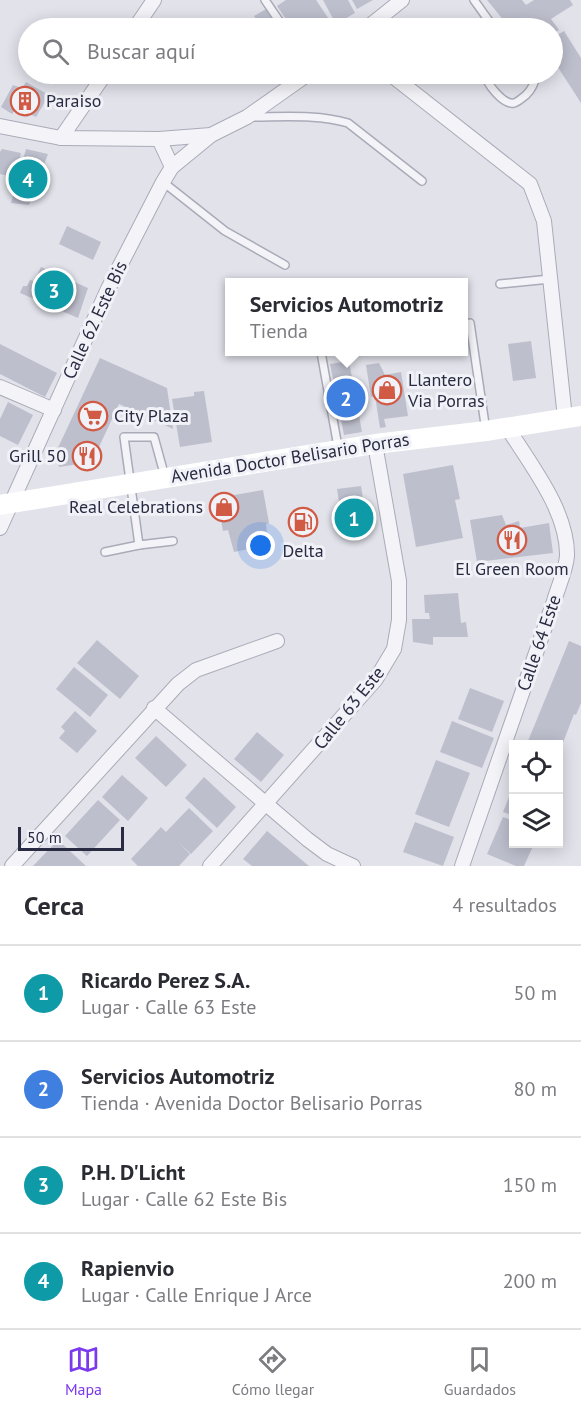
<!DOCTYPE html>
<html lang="es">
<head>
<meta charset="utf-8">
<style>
	body { margin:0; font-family:"PT Sans",sans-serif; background:#f7f7f7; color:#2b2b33 }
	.controls { position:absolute; right:18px; bottom:18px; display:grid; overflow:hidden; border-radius:0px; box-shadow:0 3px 15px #0003 }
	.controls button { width:54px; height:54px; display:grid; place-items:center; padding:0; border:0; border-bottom:2px solid #e1e1e2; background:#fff; color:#2b2b33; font:30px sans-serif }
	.scale { position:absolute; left:18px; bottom:15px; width:106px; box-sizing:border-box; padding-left:6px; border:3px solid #292b42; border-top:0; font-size:16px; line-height:21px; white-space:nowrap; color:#292b42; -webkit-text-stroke:4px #f1f2f7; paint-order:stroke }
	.you { position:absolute; left:261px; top:546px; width:21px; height:21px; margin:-15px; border:4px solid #fff; border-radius:50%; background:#1a73e8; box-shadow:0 0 0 9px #1a73e833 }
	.badge { display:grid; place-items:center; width:39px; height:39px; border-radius:50%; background:#7c3aed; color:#fff; font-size:20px; font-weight:700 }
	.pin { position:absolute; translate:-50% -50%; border:3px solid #fff; box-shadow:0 2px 6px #0006 }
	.popup { position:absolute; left:225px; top:278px; width:243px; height:78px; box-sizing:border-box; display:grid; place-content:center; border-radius:0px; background:#fff; filter:drop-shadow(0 2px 4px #0005); font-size:20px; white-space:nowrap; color:#7c7c81 }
	.popup b { font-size:22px; color:#2b2b33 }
	.popup::after { content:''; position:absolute; left:50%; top:100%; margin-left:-12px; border:12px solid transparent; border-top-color:#fff }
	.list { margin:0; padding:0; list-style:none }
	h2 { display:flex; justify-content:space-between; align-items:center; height:78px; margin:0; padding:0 24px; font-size:26px }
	h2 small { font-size:20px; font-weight:400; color:#7c7c81 }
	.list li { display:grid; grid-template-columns:39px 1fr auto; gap:18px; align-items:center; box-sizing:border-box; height:96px; padding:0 24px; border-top:2px solid #e1e1e2 }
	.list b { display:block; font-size:22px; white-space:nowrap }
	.list p { margin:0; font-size:20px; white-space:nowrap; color:#7c7c81 }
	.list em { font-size:20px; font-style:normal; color:#7c7c81 }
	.icon { flex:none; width:33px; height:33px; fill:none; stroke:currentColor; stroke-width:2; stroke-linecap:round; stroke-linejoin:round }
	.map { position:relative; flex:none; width:581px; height:866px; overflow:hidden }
	.search { position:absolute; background:#fff; box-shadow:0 3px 15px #0003; left:18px; right:18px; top:18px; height:66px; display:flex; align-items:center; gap:15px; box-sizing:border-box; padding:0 21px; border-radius:33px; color:#7c7c81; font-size:22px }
	.sheet { height:462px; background:#fff }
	nav { display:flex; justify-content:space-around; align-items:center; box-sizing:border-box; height:84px; border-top:2px solid #e1e1e2; background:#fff; font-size:16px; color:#7c7c81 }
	nav a { display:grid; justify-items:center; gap:3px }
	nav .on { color:#7c3aed }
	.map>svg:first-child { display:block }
</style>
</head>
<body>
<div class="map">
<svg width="581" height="866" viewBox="0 0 581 866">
	<rect width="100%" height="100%" fill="#e1e2ea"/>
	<g fill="#bebfcd">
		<polygon points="286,0 316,0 335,28 292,28 277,6"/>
		<polygon points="323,0 348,0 355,13 336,24"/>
		<polygon points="352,0 373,0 357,9"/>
		<polygon points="487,0 522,0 526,5 534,0 570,0 573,5 551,19 559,30 552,34 552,28 510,28"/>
		<polygon points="266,9 278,28 253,28 260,24 254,16"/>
		<polygon points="564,31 581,58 581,103 552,58 552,38"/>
		<polygon points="26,82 49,95 36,117 30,114 28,117 15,110 12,114 1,107 13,85 22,88"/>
		<polygon points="2,149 21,153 15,177 0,174 0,152"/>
		<polygon points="26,149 48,154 29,205 11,203"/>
		<polygon points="67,226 101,242 93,260 59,244"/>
		<polygon points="41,267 88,288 78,318 20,293 23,286 27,286 30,280 34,281"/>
		<polygon points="531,341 536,378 513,381 508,344"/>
		<polygon points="0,344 57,373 45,397 0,374"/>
		<polygon points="100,358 167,388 173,429 119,404 92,462 59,467 56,452"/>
		<polygon points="349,361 362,432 344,435 330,364"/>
		<polygon points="379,363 385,375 401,372 408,416 384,419 386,427 380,428 375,396 371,397 366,365"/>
		<polygon points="204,391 212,442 180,447 172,399 194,396 194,392"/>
		<polygon points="8,402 33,415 18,445 0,436 0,419"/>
		<polygon points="453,465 460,499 455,500 463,538 416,547 403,474"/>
		<polygon points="361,486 368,530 344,533 337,489"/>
		<polygon points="263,490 269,523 266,524 268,545 234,552 228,530 223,531 217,498"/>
		<polygon points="502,515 506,525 519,521 520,528 549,523 553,553 477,562 470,520"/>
		<polygon points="458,593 461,623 466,622 468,637 433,637 433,645 413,642 412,619 430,619 429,613 425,613 424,595"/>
		<polygon points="97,640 139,676 120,699 77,663"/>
		<polygon points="569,641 581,646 581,703 576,715 574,714 559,753 558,744 530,744 531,742 528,741"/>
		<polygon points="74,667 108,695 90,717 56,689"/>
		<polygon points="470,688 504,701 492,732 458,719"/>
		<polygon points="75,711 97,731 77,753 59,738 65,731 61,727"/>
		<polygon points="452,721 494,738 482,768 440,752"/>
		<polygon points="257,732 284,755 261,782 234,759"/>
		<polygon points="156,736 187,765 166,787 135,758"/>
		<polygon points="436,760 470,773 449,827 415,814"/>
		<polygon points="122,775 148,798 128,821 102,797"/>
		<polygon points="204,777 236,807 217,828 185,798"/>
		<polygon points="513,787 514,787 514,816 503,812"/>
		<polygon points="98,800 120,820 87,856 65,836"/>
		<polygon points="189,808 213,831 191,854 179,843 190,854 179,866 138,866 131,859 161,827 166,832"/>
		<polygon points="503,817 514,821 514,844 534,844 524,866 516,866 487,854"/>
		<polygon points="415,822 454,837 443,866 403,852"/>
		<polygon points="267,831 309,866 252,866 243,859"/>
		<polygon points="58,840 86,866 33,866"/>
	</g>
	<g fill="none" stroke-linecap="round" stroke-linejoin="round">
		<g stroke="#aaabb8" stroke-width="10">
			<g id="lane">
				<polyline points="265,0 284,28"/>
				<polyline points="474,0 494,28"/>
				<path d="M 485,74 C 486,83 503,105 514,103 C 518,102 522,98 526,95 C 531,90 534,86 535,78 L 531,74"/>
				<path d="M 251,117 C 283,117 317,114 348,123 L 422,181"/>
				<polyline points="163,182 225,231 285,265"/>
				<polyline points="500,284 550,279"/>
				<polyline points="470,323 486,431"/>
				<polyline points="321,352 338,447"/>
				<polyline points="139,545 124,437 154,437 165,477"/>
				<polyline points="105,552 139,545 173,541"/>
			</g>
		</g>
		<g stroke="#aaabb8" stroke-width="16">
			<g id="street">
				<polyline points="135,28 154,0"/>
				<polyline points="367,28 402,0"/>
				<polyline points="390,74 530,184 544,221 565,418"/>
				<polyline points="0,126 61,138 159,139 211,135 247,117 308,74"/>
				<polyline points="61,138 105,74"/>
				<polyline points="159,139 172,167"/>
				<polyline points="0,387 54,410"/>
				<polyline points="0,528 108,289 163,182 172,167 211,135"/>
				<polyline points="154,708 307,839 327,854 353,866"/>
				<polyline points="12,866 178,684 196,670 277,641"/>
				<polyline points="210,866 376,679 394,649 399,620 399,581 375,444"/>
				<path d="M 462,866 L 554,601 C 558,587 566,570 567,556 C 568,511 530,464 507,427"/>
			</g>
		</g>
		<use href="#lane" stroke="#f4f4f8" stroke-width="7"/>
		<use href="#street" stroke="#f4f4f8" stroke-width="14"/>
		<polyline stroke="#fff" stroke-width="20" points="0,505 375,444 486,431 581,416"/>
	</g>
	<defs>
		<g id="building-ring" transform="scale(1.5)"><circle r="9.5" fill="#f1f2f7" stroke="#d15a44" stroke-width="1.5"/><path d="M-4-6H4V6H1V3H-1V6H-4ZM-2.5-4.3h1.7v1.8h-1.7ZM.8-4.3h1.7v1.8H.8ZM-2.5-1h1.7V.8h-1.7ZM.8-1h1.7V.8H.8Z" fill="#d15a44"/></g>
		<g id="shop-ring" transform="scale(1.5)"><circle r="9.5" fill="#f1f2f7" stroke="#d15a44" stroke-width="1.5"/><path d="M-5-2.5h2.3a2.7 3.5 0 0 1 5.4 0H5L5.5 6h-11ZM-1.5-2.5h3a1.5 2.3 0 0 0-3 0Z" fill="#d15a44"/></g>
		<g id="supermarket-ring" transform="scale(1.5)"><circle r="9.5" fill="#f1f2f7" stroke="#d15a44" stroke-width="1.5"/><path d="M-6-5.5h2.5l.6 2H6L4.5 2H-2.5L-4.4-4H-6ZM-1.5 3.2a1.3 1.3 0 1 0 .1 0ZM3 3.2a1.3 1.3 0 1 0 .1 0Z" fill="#d15a44"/></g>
		<g id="restaurant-ring" transform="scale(1.5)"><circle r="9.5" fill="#f1f2f7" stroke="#d15a44" stroke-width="1.5"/><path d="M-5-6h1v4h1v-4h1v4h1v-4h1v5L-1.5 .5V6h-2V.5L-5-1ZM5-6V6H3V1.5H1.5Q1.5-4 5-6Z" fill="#d15a44"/></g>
		<g id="fuel-ring" transform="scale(1.5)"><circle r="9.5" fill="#f1f2f7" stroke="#d15a44" stroke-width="1.5"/><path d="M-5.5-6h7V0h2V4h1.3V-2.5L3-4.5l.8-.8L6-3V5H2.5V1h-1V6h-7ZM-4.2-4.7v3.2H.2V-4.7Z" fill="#d15a44"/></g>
	</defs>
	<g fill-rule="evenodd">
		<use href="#building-ring" x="25" y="101"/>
		<use href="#shop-ring" x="387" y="390"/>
		<use href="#supermarket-ring" x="93" y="416"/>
		<use href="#restaurant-ring" x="87" y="456"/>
		<use href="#shop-ring" x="224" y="507"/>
		<use href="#fuel-ring" x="303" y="522"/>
		<use href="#restaurant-ring" x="512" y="540"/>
	</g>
	<g text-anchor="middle" stroke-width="6" stroke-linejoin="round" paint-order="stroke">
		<g font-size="18" fill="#292b42" stroke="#f1f2f7" text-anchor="start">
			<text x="46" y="107">Paraiso</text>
			<text x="408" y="386">Llantero<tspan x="408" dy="21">Via Porras</tspan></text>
			<text x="114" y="422">City Plaza</text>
			<text x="66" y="462" text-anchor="end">Grill 50</text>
			<text x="203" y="513" text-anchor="end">Real Celebrations</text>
			<text x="303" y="557" text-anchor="middle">Delta</text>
			<text x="512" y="575" text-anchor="middle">El Green Room</text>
		</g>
		<g font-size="18" fill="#292b42" stroke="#f1f2f7">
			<text transform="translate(95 320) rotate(-65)" y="6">Calle 62 Este Bis</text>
			<text transform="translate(290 458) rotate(-9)" y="6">Avenida Doctor Belisario Porras</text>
			<text transform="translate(539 643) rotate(-71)" y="6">Calle 64 Este</text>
			<text transform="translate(349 708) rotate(-51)" y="6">Calle 63 Este</text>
		</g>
	</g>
</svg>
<div class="controls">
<button><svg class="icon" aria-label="locate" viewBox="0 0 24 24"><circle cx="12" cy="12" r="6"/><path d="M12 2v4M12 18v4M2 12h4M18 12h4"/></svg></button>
<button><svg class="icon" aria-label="layers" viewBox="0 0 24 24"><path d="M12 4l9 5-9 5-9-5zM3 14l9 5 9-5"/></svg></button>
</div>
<div class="scale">50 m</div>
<div class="you"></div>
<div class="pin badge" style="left:354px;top:518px;background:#0f9aa8">1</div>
<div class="pin badge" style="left:346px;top:398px;background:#3f7fe0">2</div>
<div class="popup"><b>Servicios Automotriz</b>Tienda</div>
<div class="pin badge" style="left:54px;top:290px;background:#0f9aa8">3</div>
<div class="pin badge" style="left:28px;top:179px;background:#0f9aa8">4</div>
<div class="search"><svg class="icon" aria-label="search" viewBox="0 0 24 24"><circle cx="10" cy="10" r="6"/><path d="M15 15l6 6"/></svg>Buscar aquí</div>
</div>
<section class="sheet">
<h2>Cerca<small>4 resultados</small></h2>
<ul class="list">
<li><span class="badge" style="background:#0f9aa8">1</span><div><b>Ricardo Perez S.A.</b><p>Lugar · Calle 63 Este</p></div><em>50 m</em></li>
<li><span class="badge" style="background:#3f7fe0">2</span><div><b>Servicios Automotriz</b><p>Tienda · Avenida Doctor Belisario Porras</p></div><em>80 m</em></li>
<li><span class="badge" style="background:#0f9aa8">3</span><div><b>P.H. D'Licht</b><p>Lugar · Calle 62 Este Bis</p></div><em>150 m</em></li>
<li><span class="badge" style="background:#0f9aa8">4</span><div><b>Rapienvio</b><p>Lugar · Calle Enrique J Arce</p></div><em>200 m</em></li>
</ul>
</section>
<nav>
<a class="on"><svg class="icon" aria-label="map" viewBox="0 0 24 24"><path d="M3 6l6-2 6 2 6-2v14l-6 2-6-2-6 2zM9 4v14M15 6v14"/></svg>Mapa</a>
<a><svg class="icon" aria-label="directions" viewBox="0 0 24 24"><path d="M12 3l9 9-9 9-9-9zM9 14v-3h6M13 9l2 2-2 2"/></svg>Cómo llegar</a>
<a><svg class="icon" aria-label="saved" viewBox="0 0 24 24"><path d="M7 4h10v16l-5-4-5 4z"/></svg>Guardados</a>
</nav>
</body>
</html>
